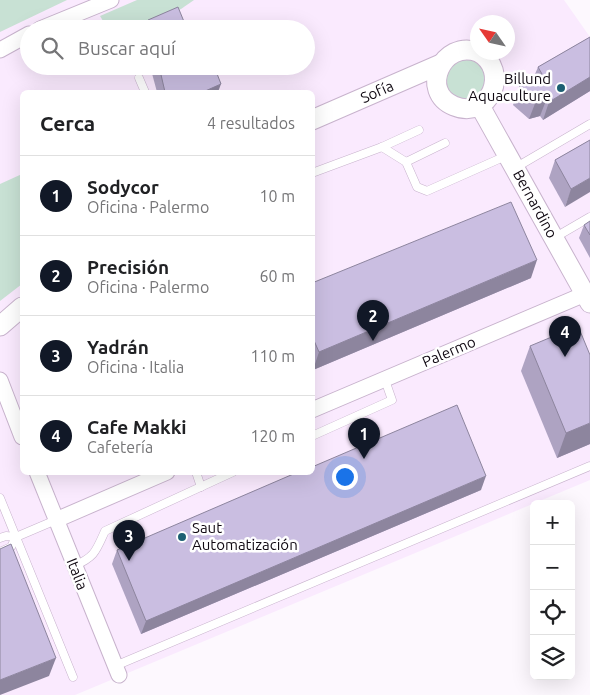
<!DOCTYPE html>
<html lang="es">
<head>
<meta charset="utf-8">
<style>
	body { margin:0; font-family:Ubuntu,sans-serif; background:#f2f2f2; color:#202124 }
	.controls { position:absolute; right:15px; bottom:15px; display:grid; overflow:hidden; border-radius:8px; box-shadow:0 5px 20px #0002 }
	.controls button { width:45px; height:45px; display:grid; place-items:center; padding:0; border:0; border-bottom:1px solid #e0e0e0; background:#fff; color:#202124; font:25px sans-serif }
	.compass { position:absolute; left:470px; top:15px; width:45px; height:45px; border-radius:50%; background:#fff; box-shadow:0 5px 20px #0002; rotate:304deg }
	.you { position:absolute; left:344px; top:476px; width:18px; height:18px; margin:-12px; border:4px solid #fff; border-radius:50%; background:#1a73e8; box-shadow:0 0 0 8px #1a73e833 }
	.badge { display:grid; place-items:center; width:32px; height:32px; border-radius:50%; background:#111827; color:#fff; font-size:16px; font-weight:700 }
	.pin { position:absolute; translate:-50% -41px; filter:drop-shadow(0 1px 2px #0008) }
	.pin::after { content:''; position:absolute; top:26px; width:18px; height:15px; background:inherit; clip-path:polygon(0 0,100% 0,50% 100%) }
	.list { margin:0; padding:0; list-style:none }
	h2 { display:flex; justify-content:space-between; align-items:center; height:65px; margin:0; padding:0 20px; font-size:21px }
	h2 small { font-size:16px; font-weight:400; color:#757577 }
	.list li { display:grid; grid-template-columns:32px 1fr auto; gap:15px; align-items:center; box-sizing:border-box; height:80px; padding:0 20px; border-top:1px solid #e0e0e0 }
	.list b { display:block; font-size:19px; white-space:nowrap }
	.list p { margin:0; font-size:16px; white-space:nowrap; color:#757577 }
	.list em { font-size:16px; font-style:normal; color:#757577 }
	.icon { flex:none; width:28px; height:28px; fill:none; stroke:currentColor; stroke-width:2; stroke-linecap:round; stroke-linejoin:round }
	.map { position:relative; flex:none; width:590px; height:695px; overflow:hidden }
	.search { position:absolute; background:#fff; box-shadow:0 5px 20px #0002; left:20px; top:20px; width:295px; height:55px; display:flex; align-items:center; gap:12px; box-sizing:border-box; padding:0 18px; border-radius:28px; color:#757577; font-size:19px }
	.panel { position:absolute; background:#fff; box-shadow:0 5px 20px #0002; left:20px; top:90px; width:295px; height:385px; border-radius:8px }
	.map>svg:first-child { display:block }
</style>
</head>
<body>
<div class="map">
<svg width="590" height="695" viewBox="0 0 590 695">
	<rect width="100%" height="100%" fill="#fdf8fe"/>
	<path fill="#faeafe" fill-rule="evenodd" d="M 0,0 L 564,0 L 590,37 L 590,480 L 75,695 L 0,695 ZM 478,22 L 508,22 L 508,52 L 478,52 ZM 29,29 L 306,29 L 306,66 L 29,66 ZM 22,92 L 312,92 L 312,472 L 22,472 Z"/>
	<g fill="#c8e1d4">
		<polygon points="0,0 67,0 0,32"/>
		<polygon points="137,0 194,0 181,9 130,29 108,29 100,16"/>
		<path d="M 471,58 L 487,70 L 485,91 L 467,101 C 446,97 440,81 451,63 Z"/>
		<polygon points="22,174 22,284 0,301 0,184"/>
	</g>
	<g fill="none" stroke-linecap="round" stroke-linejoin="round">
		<g stroke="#c8b3cd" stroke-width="9">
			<g id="service">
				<polyline points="139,78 145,92"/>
				<polyline points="382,147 406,162 417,187 427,191 508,155"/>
				<polyline points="406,162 445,143"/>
				<polyline points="515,168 590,124"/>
				<polyline points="312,173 382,147 419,130"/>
				<polyline points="554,238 590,217"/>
				<polyline points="312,436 392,400 385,380"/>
				<polyline points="196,472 201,487"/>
				<polyline points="0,498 73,677"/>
				<polyline points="0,538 6,536 16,537 56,520"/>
				<polyline points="0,552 11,547 16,537"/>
				<path d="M 74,566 C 95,557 96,551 105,531 L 233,472"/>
				<polyline points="115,666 590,466"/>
			</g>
		</g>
		<g stroke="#c8b3cd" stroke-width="17">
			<g id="minor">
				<polyline points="40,29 111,0"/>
				<polyline points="0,50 29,34"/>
				<polyline points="0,380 22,437"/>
				<polyline points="312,410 585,294"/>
				<polyline points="37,472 119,675"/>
				<polyline points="56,520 167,472"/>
			</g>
		</g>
		<g stroke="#c8b3cd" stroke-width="21">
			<g id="tertiary">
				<path d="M 478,52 C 442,39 419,92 454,106 C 490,121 511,70 478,52"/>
				<polyline points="480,106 590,303"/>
				<polyline points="312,120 441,64"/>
				<polyline points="0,326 22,307"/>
			</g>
		</g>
		<use href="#service" stroke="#fff" stroke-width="8"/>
		<use href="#minor" stroke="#fff" stroke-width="15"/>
		<use href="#tertiary" stroke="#fff" stroke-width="19"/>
	</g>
	<g fill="#aea3c2">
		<polygon points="148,20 187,29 144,29"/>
		<polygon points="590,37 590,91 543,120 540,116 529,119 513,105 519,87 533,79 538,67"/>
		<polygon points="150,66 214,66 218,92 157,92"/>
		<polygon points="590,140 565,207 549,178 555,160"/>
		<polygon points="590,221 590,258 579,238 584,225"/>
		<polygon points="531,278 313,370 312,369 312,283"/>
		<polygon points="530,346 590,444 557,458 521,371"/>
		<polygon points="481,490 141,634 112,564 117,550"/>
	</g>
	<g fill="#8d859e">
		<polygon points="590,77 590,91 543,120 549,102"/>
		<polygon points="221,84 218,92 203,92"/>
		<polygon points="547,98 540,116 529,119 536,101"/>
		<polygon points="590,178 590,192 565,207 571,189"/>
		<polygon points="537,260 531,278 313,370 319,352"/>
		<polygon points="590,423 590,444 557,458 566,433"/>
		<polygon points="486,476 481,490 141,634 146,621"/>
		<polygon points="56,658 49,676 0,695 0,680"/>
	</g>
	<g fill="#cabee1" stroke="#8d859e">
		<polygon points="178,7 187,29 150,29 148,20"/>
		<polygon points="590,37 590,77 549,102 547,98 536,101 519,87 542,74 538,67"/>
		<polygon points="159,66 214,66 221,84 203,92 165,92"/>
		<polygon points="590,140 590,178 571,189 555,160"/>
		<polygon points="511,202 537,260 319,352 312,336 312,283"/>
		<polygon points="590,221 590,235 584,225"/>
		<polygon points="578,326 590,355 590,423 566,433 530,346"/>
		<polygon points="457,405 486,476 146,621 117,550 298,472 312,472 312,467"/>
		<polygon points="11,544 56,658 0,680 0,549"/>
	</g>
	<g fill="#1d5f73" stroke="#fff" stroke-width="2">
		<circle cx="561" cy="88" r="5"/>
		<circle cx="182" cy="537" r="5"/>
	</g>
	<g text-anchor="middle" stroke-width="5" stroke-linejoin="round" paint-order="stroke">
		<g font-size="15" fill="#100912" stroke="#fff" text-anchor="end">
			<text x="551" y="84">Billund<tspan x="551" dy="17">Aquaculture</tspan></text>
			<text x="192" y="533" text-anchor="start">Saut<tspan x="192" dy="17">Automatización</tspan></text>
		</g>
		<g font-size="15" fill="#100912" stroke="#fff">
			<text transform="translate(377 92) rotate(-24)" y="5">Sofía</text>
			<text transform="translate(535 204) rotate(61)" y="5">Bernardino</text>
			<text transform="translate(449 352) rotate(-23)" y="5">Palermo</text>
			<text transform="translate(77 574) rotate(68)" y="5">Italia</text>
		</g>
	</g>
</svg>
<div class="controls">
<button>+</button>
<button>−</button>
<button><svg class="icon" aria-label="locate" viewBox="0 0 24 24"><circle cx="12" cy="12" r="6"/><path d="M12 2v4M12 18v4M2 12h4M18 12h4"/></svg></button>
<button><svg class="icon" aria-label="layers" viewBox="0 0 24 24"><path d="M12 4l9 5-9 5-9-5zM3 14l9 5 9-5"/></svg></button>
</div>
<svg class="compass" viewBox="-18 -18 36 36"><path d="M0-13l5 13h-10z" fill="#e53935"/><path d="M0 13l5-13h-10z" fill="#757577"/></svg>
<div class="you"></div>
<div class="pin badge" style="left:364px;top:459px">1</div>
<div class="pin badge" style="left:373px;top:341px">2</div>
<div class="pin badge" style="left:129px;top:561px">3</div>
<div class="pin badge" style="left:565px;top:357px">4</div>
<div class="search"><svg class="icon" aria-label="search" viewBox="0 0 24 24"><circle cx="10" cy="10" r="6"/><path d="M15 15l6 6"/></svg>Buscar aquí</div>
<section class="panel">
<h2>Cerca<small>4 resultados</small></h2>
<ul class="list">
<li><span class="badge">1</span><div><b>Sodycor</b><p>Oficina · Palermo</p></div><em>10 m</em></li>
<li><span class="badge">2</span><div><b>Precisión</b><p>Oficina · Palermo</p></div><em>60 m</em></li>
<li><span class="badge">3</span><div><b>Yadrán</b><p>Oficina · Italia</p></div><em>110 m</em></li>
<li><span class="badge">4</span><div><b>Cafe Makki</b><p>Cafetería</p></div><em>120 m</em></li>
</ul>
</section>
</div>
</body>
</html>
